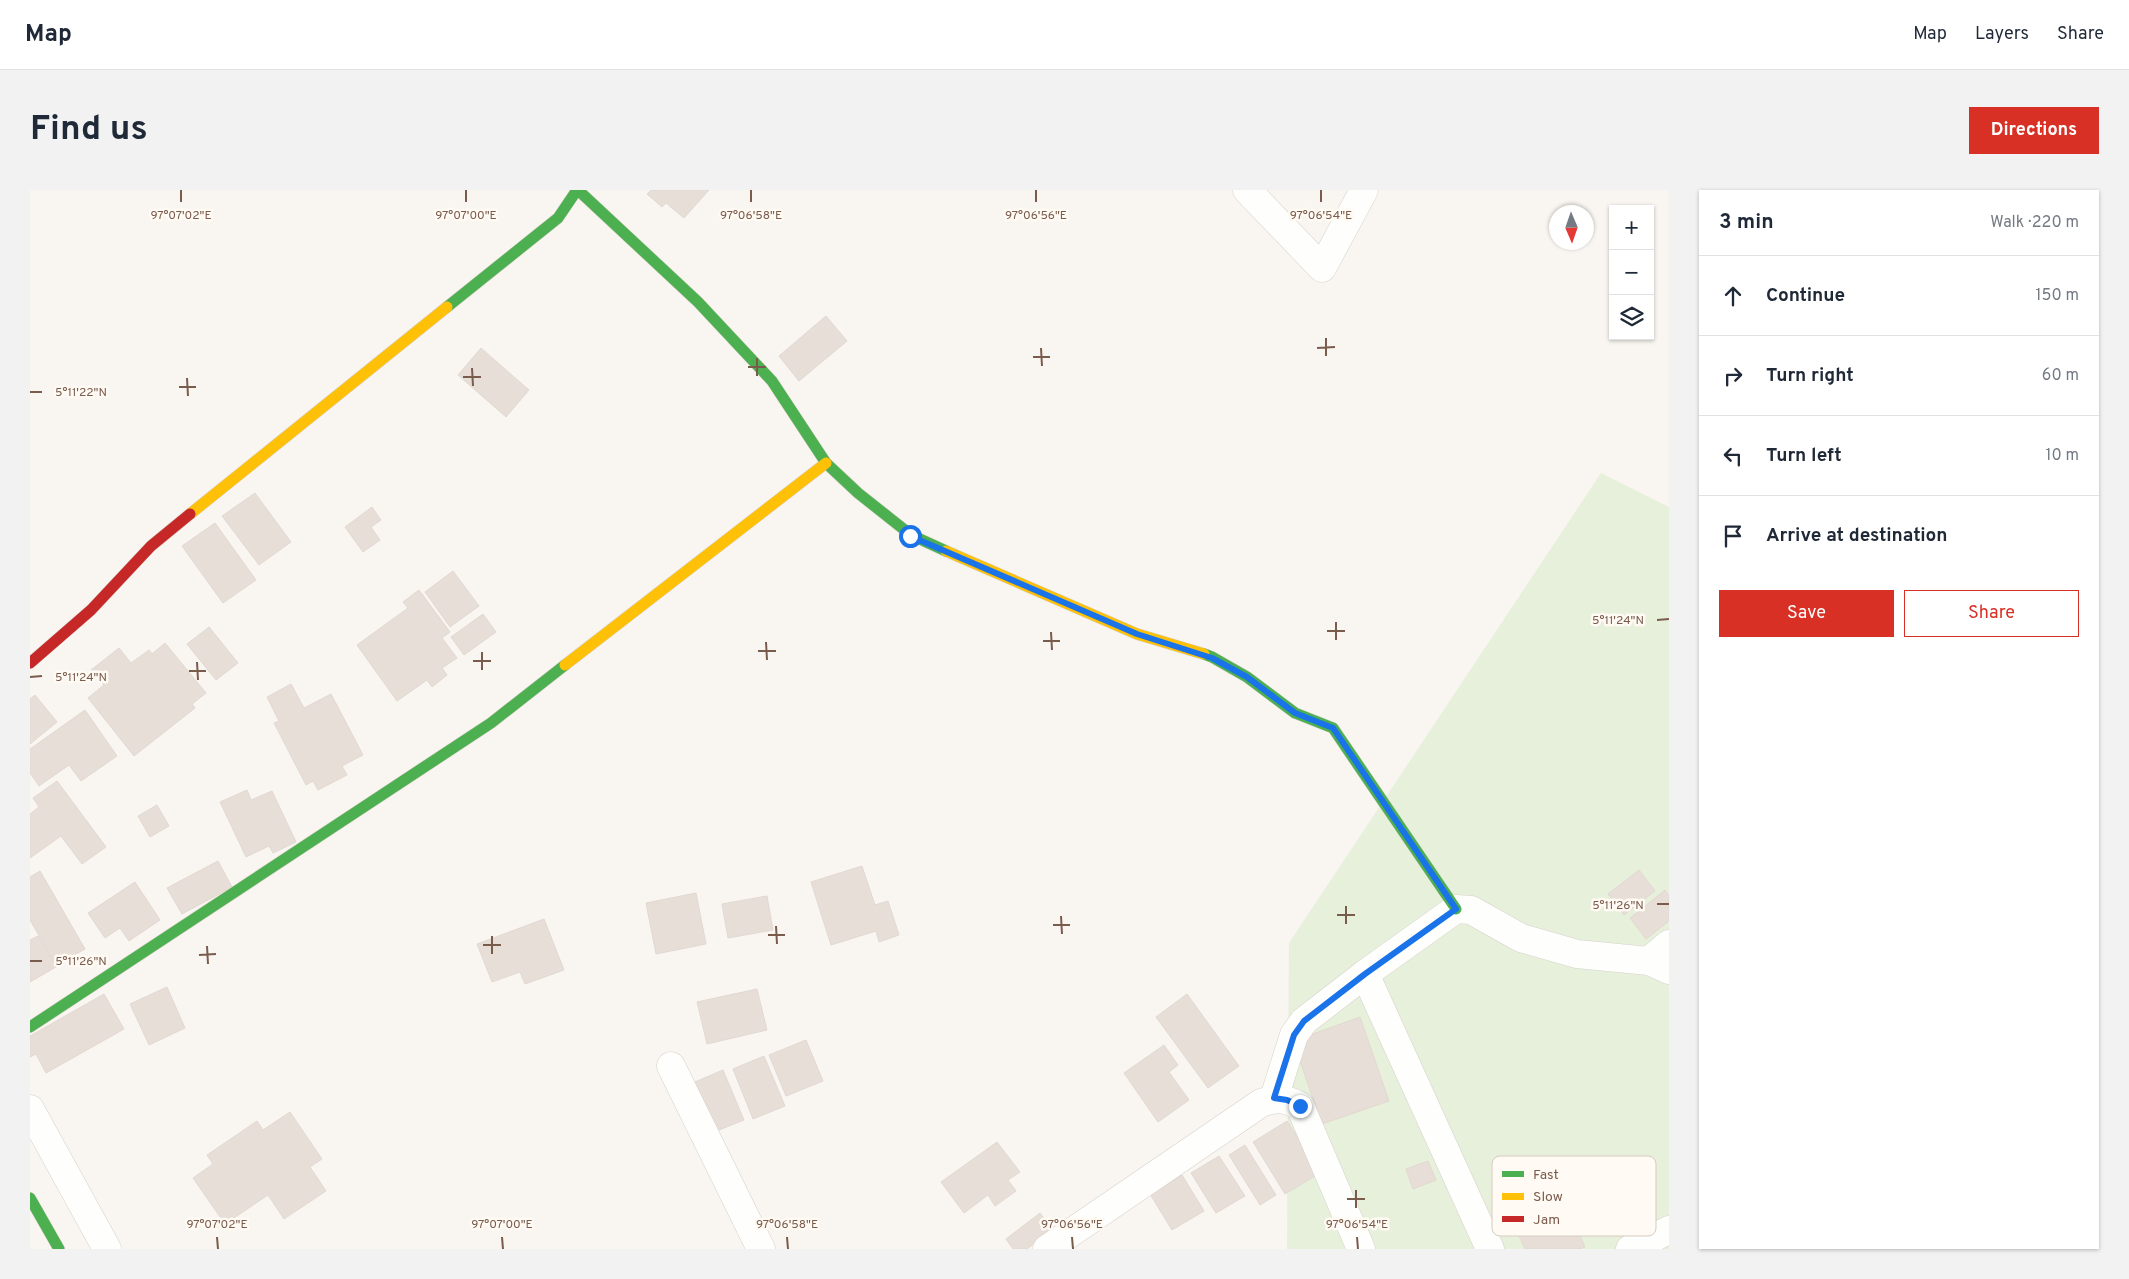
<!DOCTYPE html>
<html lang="en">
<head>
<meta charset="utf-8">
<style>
	body { margin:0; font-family:Overpass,sans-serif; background:#f2f2f3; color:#1f2937 }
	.controls { position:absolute; right:15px; top:15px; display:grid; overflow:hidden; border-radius:0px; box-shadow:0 1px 4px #0004 }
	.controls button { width:45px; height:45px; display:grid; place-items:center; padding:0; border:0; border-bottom:1px solid #e0e1e3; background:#fff; color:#1f2937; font:25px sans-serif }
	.compass { position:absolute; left:1519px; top:15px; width:45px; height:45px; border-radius:50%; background:#fff; box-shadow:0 1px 4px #0004; rotate:178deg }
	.stop { position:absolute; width:15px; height:15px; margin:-11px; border:4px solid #1a73e8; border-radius:50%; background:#fff }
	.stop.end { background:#1a73e8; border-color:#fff; box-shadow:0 1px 5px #0008 }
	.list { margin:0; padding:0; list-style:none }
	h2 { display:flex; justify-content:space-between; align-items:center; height:65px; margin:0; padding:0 20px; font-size:21px }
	h2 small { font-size:16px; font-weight:400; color:#747a83 }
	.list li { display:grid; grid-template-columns:32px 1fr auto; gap:15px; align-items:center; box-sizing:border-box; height:80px; padding:0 20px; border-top:1px solid #e0e1e3 }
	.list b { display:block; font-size:19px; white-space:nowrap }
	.list em { font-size:16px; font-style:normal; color:#747a83 }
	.actions { display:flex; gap:10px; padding:15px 20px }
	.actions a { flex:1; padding:11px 0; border:1px solid #d93025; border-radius:0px; text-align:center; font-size:18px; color:#d93025 }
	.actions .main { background:#d93025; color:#fff }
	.icon { flex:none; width:28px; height:28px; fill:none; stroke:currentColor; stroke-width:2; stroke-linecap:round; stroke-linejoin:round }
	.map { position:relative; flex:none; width:1639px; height:1059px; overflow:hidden; border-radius:0px }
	header { display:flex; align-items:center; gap:30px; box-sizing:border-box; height:70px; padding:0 25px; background:#fff; border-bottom:1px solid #e0e1e3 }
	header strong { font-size:24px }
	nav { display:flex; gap:28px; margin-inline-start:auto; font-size:18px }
	.intro { display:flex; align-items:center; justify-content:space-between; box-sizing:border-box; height:120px; padding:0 30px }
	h1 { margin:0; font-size:35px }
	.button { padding:12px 22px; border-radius:0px; background:#d93025; color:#fff; font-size:18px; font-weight:700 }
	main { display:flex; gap:30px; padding:0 30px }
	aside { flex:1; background:#fff; border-radius:0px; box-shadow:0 1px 4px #0004 }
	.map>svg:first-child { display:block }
</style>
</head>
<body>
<header>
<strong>Map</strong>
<nav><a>Map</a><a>Layers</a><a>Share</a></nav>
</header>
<div class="intro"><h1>Find us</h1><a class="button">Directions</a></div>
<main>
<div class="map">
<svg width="1639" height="1059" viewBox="0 0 1639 1059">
	<rect width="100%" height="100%" fill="#f9f5f0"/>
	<polygon fill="#e7f0db" points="1571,283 1639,317 1639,1059 1257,1059 1259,753"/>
	<g fill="#e6ded7" stroke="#e2d8d2">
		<polygon points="621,0 679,0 654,28 636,13 632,17 617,4"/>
		<polygon points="796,126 817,151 769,191 749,166"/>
		<polygon points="451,158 499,200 476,227 428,185"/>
		<polygon points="225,303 261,352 229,375 192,326"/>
		<polygon points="342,317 351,330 341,337 350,350 333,362 315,337"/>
		<polygon points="185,333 226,390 193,413 152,356"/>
		<polygon points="423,381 449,416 420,437 395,402"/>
		<polygon points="389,400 420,442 412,448 427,468 412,478 417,485 402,497 397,490 367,511 327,455 378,418 373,412"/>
		<polygon points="453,424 466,442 434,465 421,447"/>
		<polygon points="179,437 208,473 186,490 157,454"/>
		<polygon points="135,453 176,503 162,514 165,518 104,566 58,508 74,495 61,480 89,458 101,473 119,460 122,464"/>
		<polygon points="261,494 274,518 301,504 333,565 312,576 317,585 288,600 283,591 276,595 244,533 249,531 237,507"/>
		<polygon points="5,505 27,532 0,554 0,509"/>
		<polygon points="55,520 87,566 51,591 39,575 9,596 0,583 0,559"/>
		<polygon points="27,591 76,657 52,674 31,646 0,668 0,624 9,617 3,608"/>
		<polygon points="217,600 221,610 242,601 266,652 243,663 239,656 216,667 190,612"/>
		<polygon points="127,615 139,636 120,647 108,626"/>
		<polygon points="188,671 202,697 152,724 137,698"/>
		<polygon points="832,676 845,715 858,711 869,745 849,752 846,741 801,755 781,692"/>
		<polygon points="1609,680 1625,701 1594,725 1578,704"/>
		<polygon points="10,681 55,759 26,775 0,730 0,687"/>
		<polygon points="105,692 130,730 99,751 90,738 75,748 58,723"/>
		<polygon points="1635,700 1639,706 1639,731 1616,749 1600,728"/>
		<polygon points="666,703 676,754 626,764 616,713"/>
		<polygon points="737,706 743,740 698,748 692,714"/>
		<polygon points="514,729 534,780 495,794 490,782 462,792 447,754"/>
		<polygon points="8,746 26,777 0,792 0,750"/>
		<polygon points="137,797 155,838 119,855 100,814"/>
		<polygon points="727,799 737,840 677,854 667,812"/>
		<polygon points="74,804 94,839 16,883 6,864 0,867 0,846"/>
		<polygon points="1157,804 1209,876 1178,898 1126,827"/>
		<polygon points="1330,827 1359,911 1292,934 1263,851"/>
		<polygon points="776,850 793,891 756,906 739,865"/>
		<polygon points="1134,855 1148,875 1139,882 1159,910 1128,932 1094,883"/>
		<polygon points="734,866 755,916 723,929 703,879"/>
		<polygon points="693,880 714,930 679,944 658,895"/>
		<polygon points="260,922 292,969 280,977 296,1001 254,1029 238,1005 195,1034 163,988 183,974 177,965 227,931 233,940"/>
		<polygon points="1257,931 1290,983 1255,1004 1223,952"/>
		<polygon points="967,952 990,982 978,990 986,1001 965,1016 958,1005 934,1023 911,992"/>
		<polygon points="1215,955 1246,1005 1230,1015 1199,965"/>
		<polygon points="1189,966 1215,1006 1186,1023 1161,983"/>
		<polygon points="1398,971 1406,990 1383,999 1376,979"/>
		<polygon points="1152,985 1174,1021 1142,1040 1120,1004"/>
		<polygon points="1524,990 1555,1057 1550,1059 1495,1059 1474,1013"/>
		<polygon points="1010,1023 1022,1040 997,1059 983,1059 976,1049"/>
	</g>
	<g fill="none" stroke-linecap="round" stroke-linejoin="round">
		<g stroke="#d7d1cb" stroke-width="29">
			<g id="street">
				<polyline points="1217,0 1292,78 1334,0"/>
				<polyline points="1619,771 1639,754"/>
				<polyline points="1335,784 1460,1059"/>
				<polyline points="641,876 731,1059"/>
				<polyline points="1244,908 1264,845 1274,831 1335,784 1426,719 1441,720 1491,748 1547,764 1619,771 1639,780"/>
				<polyline points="0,919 77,1059"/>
				<path d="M 1017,1059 L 1231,913 C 1248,907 1254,908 1270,916 L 1331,1059"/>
				<polyline points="1600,1059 1639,1040"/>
			</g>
		</g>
		<g stroke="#d9d2cb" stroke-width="12">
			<g id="fast">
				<polyline points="548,0 668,112 742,191 796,273 828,303 881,345 916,361"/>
				<polyline points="417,117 528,28 547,0"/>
				<polyline points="1174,464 1182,467 1217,487 1265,523 1303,538 1426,719"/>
				<polyline points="0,837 461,533 535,475"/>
				<polyline points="0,1008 29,1059"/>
			</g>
		</g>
		<g stroke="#d9d2cb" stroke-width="12">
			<g id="slow">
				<polyline points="160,324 417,117"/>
				<polyline points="916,361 1107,444 1174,464"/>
				<polyline points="535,475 796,273"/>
			</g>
		</g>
		<g stroke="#d9d2cb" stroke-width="12">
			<polyline id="jam" points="0,473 61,420 121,356 160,324"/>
		</g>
		<use href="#street" stroke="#fefefd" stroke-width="28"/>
		<use href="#fast" stroke="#4caf50" stroke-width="11"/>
		<use href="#slow" stroke="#ffc107" stroke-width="11"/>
		<use href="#jam" stroke="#c62828" stroke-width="11"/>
	</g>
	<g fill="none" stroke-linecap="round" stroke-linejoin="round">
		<polyline stroke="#1a73e8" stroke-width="6" points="880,346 1107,444 1182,468 1217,487 1265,523 1303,538 1426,719 1335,784 1274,831 1264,845 1244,908 1257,910 1270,916"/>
	</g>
	<path fill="none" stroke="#7a5c4d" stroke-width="2" d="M 151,0 L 151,12M 436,0 L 436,12M 721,0 L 721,12M 1006,0 L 1006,12M 1291,0 L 1291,12M 1296,148 L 1296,166M 1011,158 L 1012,176M 1287,158 L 1305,157M 1003,167 L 1020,167M 727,168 L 727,186M 718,177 L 736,177M 442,178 L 443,196M 433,187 L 451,187M 157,188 L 158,206M 149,197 L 166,197M 0,202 L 12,202M 1627,430 L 1639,429M 1306,432 L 1306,450M 1297,441 L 1315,441M 1021,442 L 1022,460M 1013,451 L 1030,451M 736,452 L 737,470M 728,461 L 746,461M 452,462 L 452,480M 443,471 L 461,471M 167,472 L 168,490M 159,481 L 176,481M 0,487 L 12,486M 1627,714 L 1639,714M 1316,716 L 1316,734M 1307,725 L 1325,725M 1031,726 L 1032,744M 1023,735 L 1040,735M 746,736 L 747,754M 738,745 L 755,745M 462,746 L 462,764M 453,755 L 471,755M 177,756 L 178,774M 169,765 L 186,764M 0,771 L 12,771M 1326,1000 L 1326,1018M 1317,1009 L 1335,1009M 187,1047 L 188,1059M 472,1047 L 473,1059M 757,1047 L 758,1059M 1042,1047 L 1043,1059M 1327,1047 L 1328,1059"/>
	<rect x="1462" y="966" width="164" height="80" rx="8" fill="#fffaf3" stroke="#d7cbc1" stroke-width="1"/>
	<rect x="1472" y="981" width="22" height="6" fill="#4caf50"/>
	<rect x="1472" y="1003" width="22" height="7" fill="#ffc107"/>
	<rect x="1472" y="1026" width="22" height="6" fill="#c62828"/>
	<g font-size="14" fill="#7a5c4d">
		<text x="1503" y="989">Fast</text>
		<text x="1503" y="1011">Slow</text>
		<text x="1503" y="1034">Jam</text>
	</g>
	<g font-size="12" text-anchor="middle" fill="#7a5c4d" stroke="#fffaf3" stroke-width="5" stroke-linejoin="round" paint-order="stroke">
		<text x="151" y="29">97°07'02"E</text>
		<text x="436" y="29">97°07'00"E</text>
		<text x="721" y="29">97°06'58"E</text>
		<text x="1006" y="29">97°06'56"E</text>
		<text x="1291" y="29">97°06'54"E</text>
		<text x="51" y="206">5°11'22"N</text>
		<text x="1588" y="434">5°11'24"N</text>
		<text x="51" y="491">5°11'24"N</text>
		<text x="1588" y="719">5°11'26"N</text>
		<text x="51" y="775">5°11'26"N</text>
		<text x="187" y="1038">97°07'02"E</text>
		<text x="472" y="1038">97°07'00"E</text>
		<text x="757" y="1038">97°06'58"E</text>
		<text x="1042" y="1038">97°06'56"E</text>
		<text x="1327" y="1038">97°06'54"E</text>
	</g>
</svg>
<div class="controls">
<button>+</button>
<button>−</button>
<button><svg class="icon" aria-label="layers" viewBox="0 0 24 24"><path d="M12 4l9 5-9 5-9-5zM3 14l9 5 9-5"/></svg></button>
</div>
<svg class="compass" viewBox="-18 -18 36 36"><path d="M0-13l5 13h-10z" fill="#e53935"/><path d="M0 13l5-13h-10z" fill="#747a83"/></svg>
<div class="stop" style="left:880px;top:346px"></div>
<div class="stop end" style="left:1270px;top:916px"></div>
</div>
<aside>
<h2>3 min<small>Walk · 220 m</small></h2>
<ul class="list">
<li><svg class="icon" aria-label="ahead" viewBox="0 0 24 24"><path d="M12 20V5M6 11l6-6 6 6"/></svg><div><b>Continue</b></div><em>150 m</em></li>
<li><svg class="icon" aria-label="right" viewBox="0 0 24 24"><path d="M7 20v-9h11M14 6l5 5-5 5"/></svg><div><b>Turn right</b></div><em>60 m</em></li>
<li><svg class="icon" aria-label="left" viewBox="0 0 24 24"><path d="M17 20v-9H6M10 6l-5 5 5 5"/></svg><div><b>Turn left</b></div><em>10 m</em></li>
<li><svg class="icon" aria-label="arrive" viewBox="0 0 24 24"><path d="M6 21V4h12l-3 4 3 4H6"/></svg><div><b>Arrive at destination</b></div></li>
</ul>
<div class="actions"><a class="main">Save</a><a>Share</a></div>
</aside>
</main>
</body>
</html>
